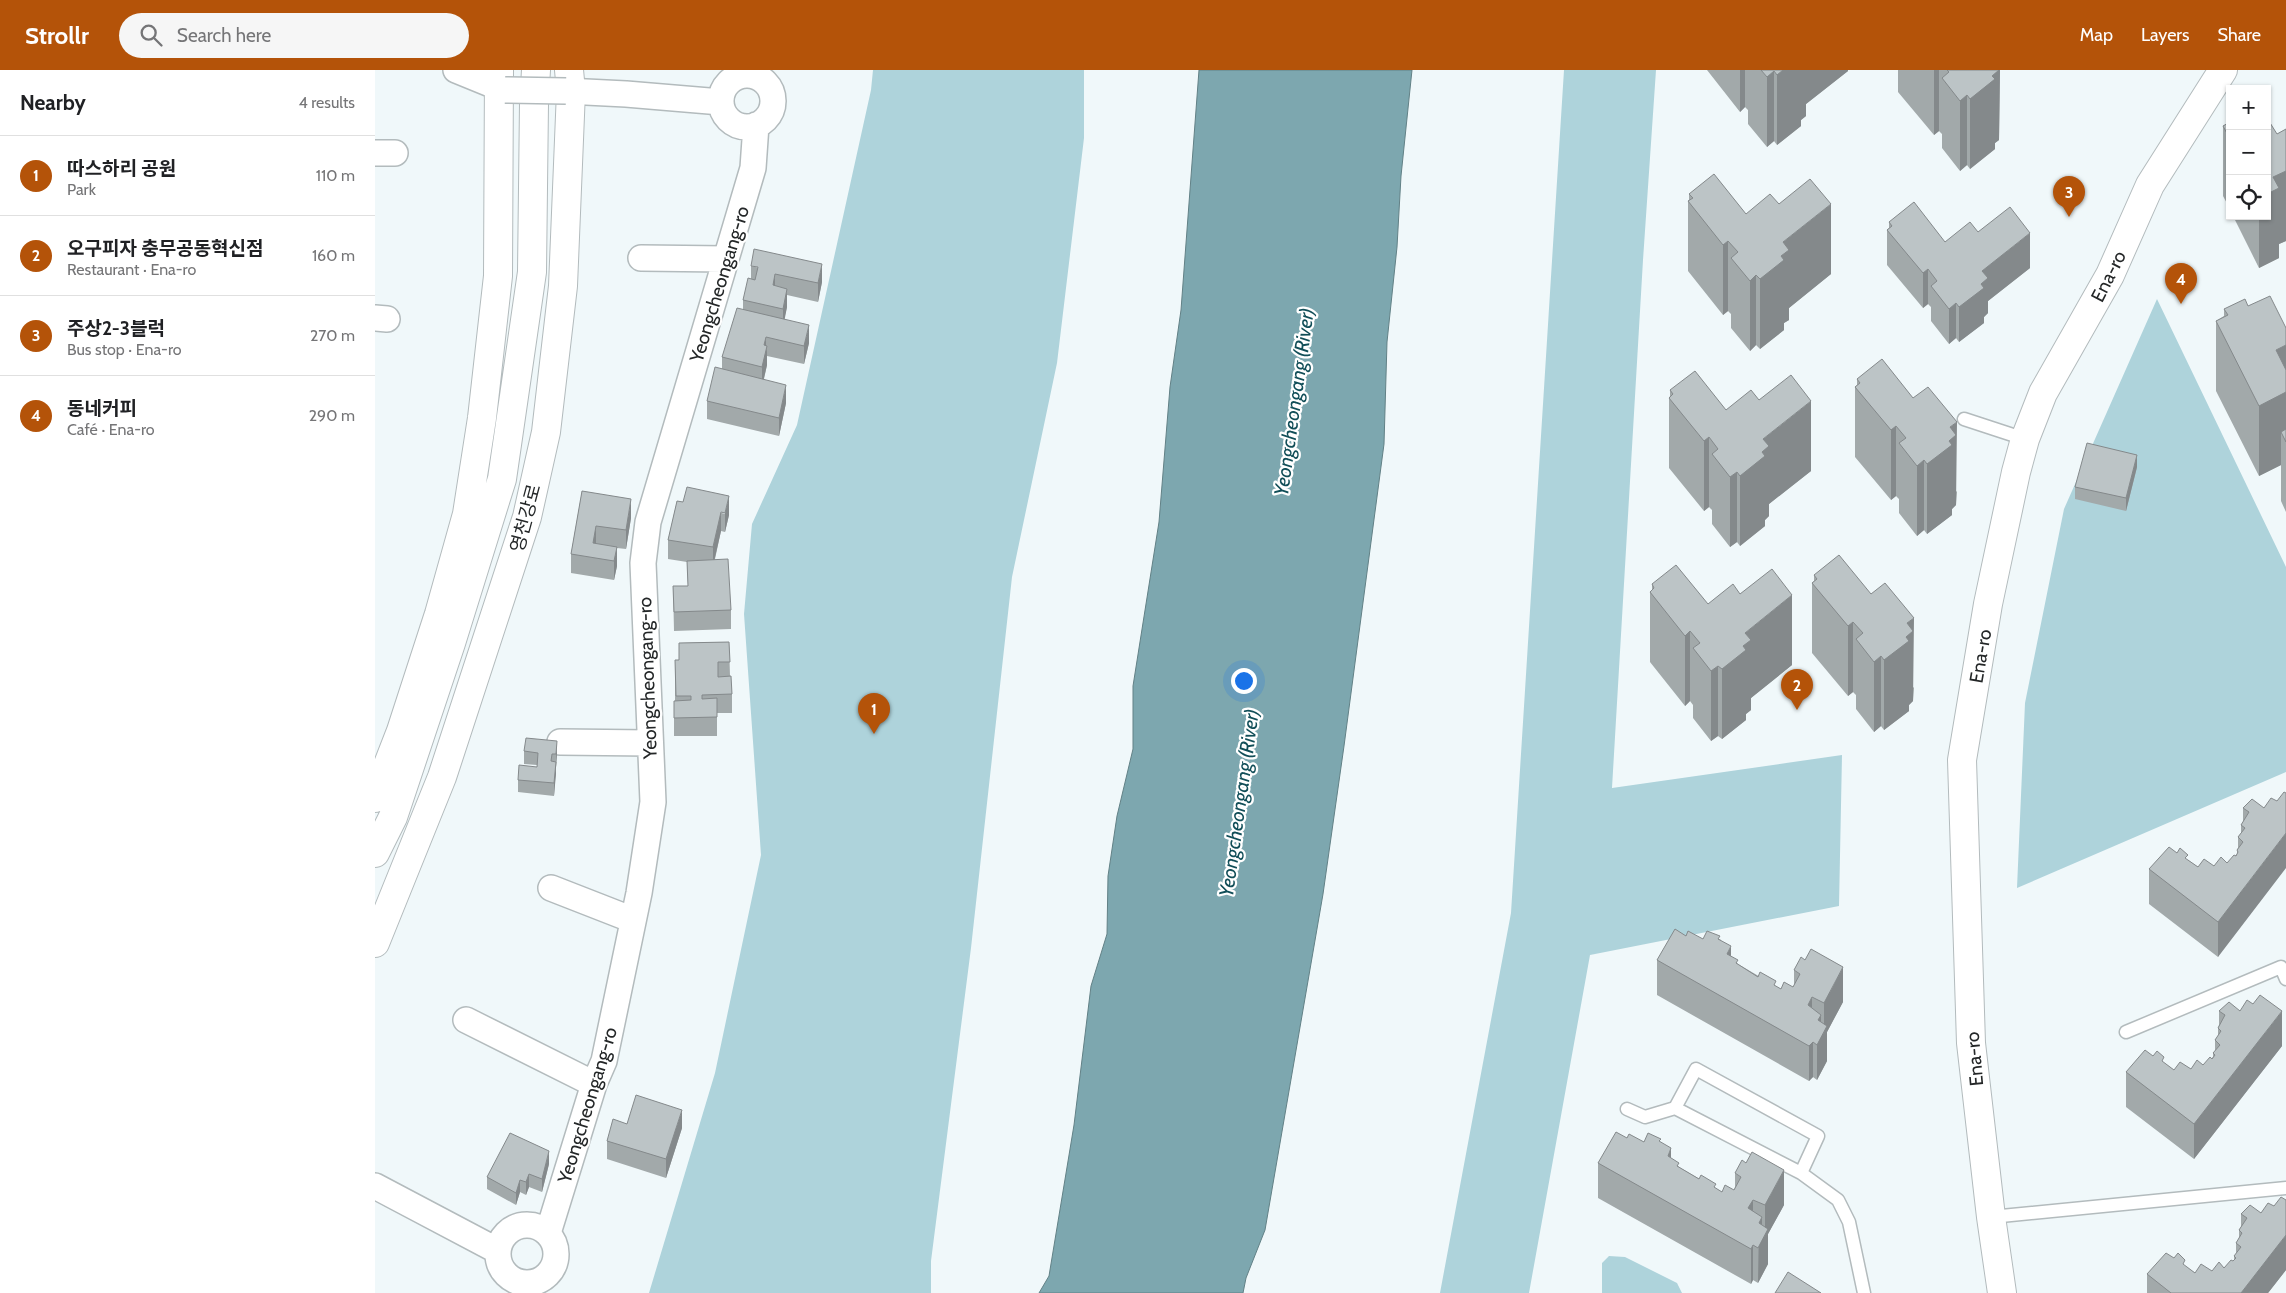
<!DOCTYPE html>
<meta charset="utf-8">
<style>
:root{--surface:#fff;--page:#f6f6f6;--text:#202124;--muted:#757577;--line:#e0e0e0;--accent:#b45309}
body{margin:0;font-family:Cabin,"Noto Sans KR",sans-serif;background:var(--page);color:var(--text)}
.controls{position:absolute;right:15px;top:15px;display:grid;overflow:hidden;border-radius:0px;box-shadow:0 1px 4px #0004}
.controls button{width:45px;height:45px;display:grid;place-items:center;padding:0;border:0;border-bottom:1px solid var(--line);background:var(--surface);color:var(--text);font:25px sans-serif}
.you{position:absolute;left:868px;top:610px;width:18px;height:18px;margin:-12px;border:4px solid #fff;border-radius:50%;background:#1a73e8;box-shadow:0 0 0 8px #1a73e833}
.badge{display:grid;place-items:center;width:32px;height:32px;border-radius:50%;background:var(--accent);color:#fff;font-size:16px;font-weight:700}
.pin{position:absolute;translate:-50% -41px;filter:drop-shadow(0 1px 2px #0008)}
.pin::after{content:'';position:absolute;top:26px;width:18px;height:15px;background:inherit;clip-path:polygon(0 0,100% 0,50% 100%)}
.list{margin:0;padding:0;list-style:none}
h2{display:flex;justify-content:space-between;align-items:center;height:65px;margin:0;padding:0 20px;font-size:21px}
h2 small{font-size:16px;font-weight:400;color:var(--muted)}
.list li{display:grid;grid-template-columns:32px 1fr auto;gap:15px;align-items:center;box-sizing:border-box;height:80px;padding:0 20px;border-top:1px solid var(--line)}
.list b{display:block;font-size:19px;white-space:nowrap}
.list p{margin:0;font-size:16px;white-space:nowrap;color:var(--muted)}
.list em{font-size:16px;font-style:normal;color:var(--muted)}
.icon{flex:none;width:28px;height:28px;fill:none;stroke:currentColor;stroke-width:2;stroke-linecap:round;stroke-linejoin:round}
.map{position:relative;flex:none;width:1911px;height:1223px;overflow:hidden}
header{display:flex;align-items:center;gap:30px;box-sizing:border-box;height:70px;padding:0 25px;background:var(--accent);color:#fff}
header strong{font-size:24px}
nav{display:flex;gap:28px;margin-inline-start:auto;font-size:18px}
.search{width:350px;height:45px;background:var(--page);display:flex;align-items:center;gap:12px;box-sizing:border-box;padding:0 18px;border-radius:28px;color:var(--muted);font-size:19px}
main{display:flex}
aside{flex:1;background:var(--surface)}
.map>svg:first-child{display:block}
.green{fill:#aed3db}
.water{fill:#7da7af;stroke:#628186}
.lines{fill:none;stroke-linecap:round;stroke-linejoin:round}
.lane-casing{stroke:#b3bbbd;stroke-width:15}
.street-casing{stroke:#b3bbbd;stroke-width:28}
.secondary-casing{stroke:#b3bbbd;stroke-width:30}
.lane{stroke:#fff;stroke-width:12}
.street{stroke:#fff;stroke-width:25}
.secondary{stroke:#fff;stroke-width:28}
.street-bridge-casing{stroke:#b3bbbd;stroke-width:28;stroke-linecap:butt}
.street-bridge{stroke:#fff;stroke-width:25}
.wall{fill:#a2a9aa}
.shaded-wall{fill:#84898b}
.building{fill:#bcc4c6;stroke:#84898b}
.labels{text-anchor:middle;stroke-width:4.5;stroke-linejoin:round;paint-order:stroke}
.street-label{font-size:19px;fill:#242728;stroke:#fff}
.water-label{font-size:20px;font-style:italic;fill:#114e58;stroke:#fff}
</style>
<header>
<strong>Strollr</strong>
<div class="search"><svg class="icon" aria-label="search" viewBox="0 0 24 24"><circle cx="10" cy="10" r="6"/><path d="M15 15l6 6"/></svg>Search here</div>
<nav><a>Map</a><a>Layers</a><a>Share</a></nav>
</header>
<main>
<aside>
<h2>Nearby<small>4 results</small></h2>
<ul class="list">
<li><span class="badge">1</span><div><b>따스하리 공원</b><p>Park</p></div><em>110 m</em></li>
<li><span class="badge">2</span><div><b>오구피자 충무공동혁신점</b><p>Restaurant · Ena-ro</p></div><em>160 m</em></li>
<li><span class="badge">3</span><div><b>주상2-3블럭</b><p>Bus stop · Ena-ro</p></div><em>270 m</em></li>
<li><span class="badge">4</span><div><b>동네커피</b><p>Café · Ena-ro</p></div><em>290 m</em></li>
</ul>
</aside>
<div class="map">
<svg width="1911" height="1223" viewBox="0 0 1911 1223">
<rect width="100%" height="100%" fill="#f0f8fa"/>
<path class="green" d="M498,0H709V68L682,293L637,507L596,878L556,1191V1223H274L340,1003L386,785L369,544L377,454L422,355L496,20Z
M1189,0H1281L1268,190L1237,718L1467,685L1464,836L1215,885L1154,1223H1065L1136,843Z
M1782,229L1911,497V702L1642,818L1650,633L1689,439Z
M1234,1186L1250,1187L1302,1213L1307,1223H1227V1193Z"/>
<path class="water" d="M824,0H1037L1026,106L1022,177L1012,272L1009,374L969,676L948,824L890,1160L871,1208L868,1223H664L674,1206L699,1055L716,916L732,864L733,806L742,746L758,679V616L784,452L795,317L806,240Z"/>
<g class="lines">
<g class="lane-casing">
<path id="lane" d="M1589,349L1650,369
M1751,962L1906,897L1911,909
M1252,1039L1270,1047L1300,1038
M1426,1103L1443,1066L1321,999L1300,1038L1426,1103L1463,1130L1474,1152L1489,1223
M1616,1147L1911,1118"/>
</g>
<g class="street-casing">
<path id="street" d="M81,0L130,20
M346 31a26 26 0 1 1 52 0a26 26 0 1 1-52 0Z
M191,21L251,24L346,32
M0,83H20
M266,188L351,189
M0,248L12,249
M185,672L275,673
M176,818L258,850
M91,950L219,1014
M0,1116L123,1181
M123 1184a29 29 0 1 1 58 0a29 29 0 1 1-58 0Z
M173,1163L219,1014L229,991L264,823L278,732L268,493L273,452L378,98L381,55"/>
</g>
<g class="secondary-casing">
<path id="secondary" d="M0,728L26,661L64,544L92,444L107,348L123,206L124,0
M0,783L18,747L76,573L127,409L157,202L159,33L161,0
M0,873L67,707L152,447L171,362L188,216L196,21L194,0
M1627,1223L1616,1147L1596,973L1587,690L1613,534L1641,402L1650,369L1668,323L1735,205L1775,115L1848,0"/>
</g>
<use href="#lane" class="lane"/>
<use href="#street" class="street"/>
<use href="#secondary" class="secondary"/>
<g class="street-bridge-casing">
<path id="street-bridge" d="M130,20L191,21"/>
</g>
<use href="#street-bridge" class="street-bridge"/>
</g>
<path class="wall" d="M1332,0H1473V1L1431,34V46L1426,50V56L1402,75L1399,71L1392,77L1373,54V40L1370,37L1365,42Z
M1523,0H1625L1624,70L1620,73V79L1595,99L1592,95L1585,101L1567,78V64L1564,61L1559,65L1523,22Z
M1855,52V139L1848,126V56Z
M1911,59V171L1904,174V188L1884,198L1858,146H1892L1902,64Z
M1314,124L1371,144L1456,204L1414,238V250L1409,253V260L1385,279L1381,275L1375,281L1356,258V244L1353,241L1348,245L1313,201V131L1314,130Z
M1514,152L1570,172L1603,162L1655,198L1613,231V243L1609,247V253L1584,272L1581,268L1574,274L1556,251V237L1553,234L1548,238L1512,195V160L1514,158Z
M376,196L447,212L443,232L412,225V237L409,249L434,273L429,294L392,286V295L389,309L411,333L404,366L332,349V331L347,299V287L368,240V230L376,209Z
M1873,236L1911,258V442L1906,431V395L1884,406L1841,321V251L1849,246V239Z
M1482,309L1582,422L1581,435L1577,439V445L1552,464L1549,460L1542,466L1524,443V429L1521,426L1516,430L1480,387V317L1482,315Z
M1295,320L1351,340L1436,401L1394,434V446L1390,450V456L1365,476L1362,472L1355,477L1337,454V440L1334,437L1329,441L1294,398V328L1295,326Z
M1762,397L1751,441L1700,429V417Z
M207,421L256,448L251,479L242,478V496L239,510L196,503V484Z
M302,431L354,445L350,462L346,461L340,489L356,540V559L299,561L298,516H313L312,492L293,489V470Z
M1439,505L1539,618L1538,631L1534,635V641L1509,660L1506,656L1499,662L1481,639V625L1478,622L1473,626L1437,583V513L1439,511Z
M1277,514L1333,534L1417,595L1376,628V640L1371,644V650L1347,669L1343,666L1336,671L1318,648V635L1315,631L1310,636L1275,592V522L1277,521Z
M354,572L355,606L357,624V643H342V666H299V631H300V590H304V573Z
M149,681L182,683L179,726L143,722V710L162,697V695L149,694Z
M1902,731L1843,887L1774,834V799L1813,790L1823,797L1839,796L1852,793L1862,784V780L1863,778V767L1866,763V755L1868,752V738H1889Z
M1311,866L1328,869H1345L1356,886L1363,894L1406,919L1418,917L1419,915V900L1468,932L1452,962V991L1442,1010L1438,1007L1434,1011L1282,925V890Z
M1844,941L1907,976L1819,1089L1751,1037V1002L1789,993L1799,1000L1816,999L1828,995L1838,987V983L1840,981V970L1843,966V958L1844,955Z
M252,1054L307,1058L291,1108L232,1089V1071Z
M1252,1068L1269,1072H1286L1296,1088L1304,1097L1347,1122L1359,1120L1360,1117V1103L1409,1135L1393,1164V1194L1383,1213L1378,1210L1376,1214L1223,1128V1093Z
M174,1094L167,1122L154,1117L151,1125L145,1122L141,1135L112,1119V1107Z
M1899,1136L1911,1200L1893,1223H1772V1204L1810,1196L1820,1203L1837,1201L1849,1198L1859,1190V1186L1861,1184V1173L1864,1168V1160L1866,1157V1144L1886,1143Z"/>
<path class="shaded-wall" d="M1365,0H1370V37L1365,42Z
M1408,0H1473V1L1431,34V46L1426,50V56L1402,75V5Z
M1559,0H1564V61L1559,65Z
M1618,0H1625L1624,70L1620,73V79L1595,99V29Z
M1399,1V71L1392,77V7Z
M1592,25V95L1585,101V31Z
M1911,101V171L1904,174V188L1884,198V146H1892V124L1898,107Z
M1456,134V204L1414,238V250L1409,253V260L1385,279V209L1406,186L1408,172Z
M1655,163V198L1613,231V243L1609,247V253L1584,272V237L1606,214L1607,201Z
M1353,171V241L1348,245V175Z
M447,194V212L443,232V213Z
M1553,199V234L1548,238V203Z
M400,204V223L398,215Z
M1381,205V275L1375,281V211Z
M412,219V237L408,258V239Z
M1581,233V268L1574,274V239Z
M434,255V273L429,294V276Z
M391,267V282L392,276V295L387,316V297L389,275Z
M1911,275V372L1906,362V395L1884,406V336L1901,280Z
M411,315V333L404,366V348Z
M1436,331V401L1394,434V446L1390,450V456L1365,476V406L1388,369Z
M1582,352L1581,435L1577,439V445L1552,464V394L1575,357Z
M1521,356V426L1516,430V360Z
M1334,367V437L1329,441V371Z
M1762,385V397L1751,441V428Z
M1549,390V460L1542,466V396Z
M1362,402V472L1355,477V407Z
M354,426V445L350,462V443Z
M256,429V448L251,479V460Z
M346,442V461L338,496V477Z
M221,456V474L218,473Z
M242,477V496L239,510V491Z
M1417,525V595L1376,628V640L1371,644V650L1347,669V599L1370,563Z
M1539,548L1538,631L1534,635V641L1509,660V590L1532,553Z
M1478,552V622L1473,626V556Z
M1315,561V631L1310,636V566Z
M1506,586V656L1499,662V592Z
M1343,596V666L1336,671V601Z
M182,671V683L181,697V684Z
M181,692V704L179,726V713Z
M1911,763V798L1843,887V852Z
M1356,876V910L1352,884Z
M1468,897V932L1452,962V991L1442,1010V975L1443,950L1446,945V967L1449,962V933Z
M1437,927V962L1433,935Z
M1907,941V976L1819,1089V1054Z
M1438,972V1007L1434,1011V976Z
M307,1040V1058L291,1108V1089Z
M1296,1078V1113L1293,1086Z
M174,1081V1094L167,1122V1109Z
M1409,1100V1135L1393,1164V1194L1383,1213L1384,1153L1387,1147V1170L1390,1165V1135Z
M154,1104V1117L151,1125V1112Z
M145,1110V1122L141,1135V1123Z
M1378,1130V1165L1373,1138Z
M1911,1165V1200L1893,1223H1866Z
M1378,1175V1210L1376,1214V1179Z"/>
<path class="building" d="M1386,0H1408L1402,5L1399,1L1392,7Z
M1572,0H1624L1617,6L1620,9L1595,29L1592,25L1585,31L1567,8L1574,2Z
M1892,48L1902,64L1911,59V101L1898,107L1904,118L1892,124Z
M1855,52V69L1848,56Z
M1339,104L1371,144L1395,124L1404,134L1435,109L1456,134L1408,172L1414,180L1406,186L1409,190L1385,209L1381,205L1375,211L1356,188L1363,182L1353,171L1348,175L1313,131L1318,128L1314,124Z
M1539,132L1570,172L1595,152L1603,162L1635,137L1655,163L1607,201L1613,208L1606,214L1609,218L1584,237L1581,233L1574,239L1556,216L1562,211L1553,199L1548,203L1512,160L1517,156L1514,152Z
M379,179L447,194L443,213L400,204L398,215L412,219L408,239L368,230L373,208L380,210L383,197L376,196Z
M1895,226L1911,258V275L1901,280L1911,300V322L1884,336L1841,251L1853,245L1849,239L1870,229L1873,236Z
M362,238L434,255L429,276L391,267L389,275L392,276L387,297L347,287Z
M1507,289L1538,328L1553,317L1582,352L1575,357L1581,365L1574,371L1577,375L1552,394L1549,390L1542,396L1524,373L1531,368L1521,356L1516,360L1480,317L1485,313L1482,309Z
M340,297L411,315L404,348L332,331Z
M1320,301L1351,340L1376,320L1384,330L1416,305L1436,331L1388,369L1394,376L1387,382L1390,386L1365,406L1362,402L1355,407L1337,384L1343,379L1334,367L1329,371L1294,328L1298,324L1295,320Z
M1911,359V372L1906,362Z
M1712,373L1762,385L1751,428L1700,417Z
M312,417L354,426L350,443L346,442L338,477L293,470L302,431L308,432Z
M207,421L256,429L251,460L221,456L218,473L242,477L239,491L196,484Z
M1464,485L1496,524L1510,513L1539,548L1532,553L1538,561L1531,567L1534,571L1509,590L1506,586L1499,592L1481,569L1488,563L1478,552L1473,556L1437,513L1442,509L1439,505Z
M353,489L356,540L299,542L298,516H313L312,491Z
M1301,495L1333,534L1358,514L1365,524L1397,499L1417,525L1370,563L1376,570L1368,576L1371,580L1347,599L1343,596L1336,601L1318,578L1325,573L1315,561L1310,566L1275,522L1279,518L1277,514Z
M354,572L355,592H343V607L356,606L357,624L327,625V629L342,628V647L299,648V631L316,630V626H301L300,590H304V573Z
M151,668L182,671L181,684H177L176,691L181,692L179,713L143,710L144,695L162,697L163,683L149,681Z
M1909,722L1911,723V763L1843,852L1774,799L1794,777L1802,783L1805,778L1813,785L1810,788L1823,797L1829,789L1839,796L1846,787L1852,793L1859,785L1861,786L1863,782L1862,780L1868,772L1863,767L1870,758L1866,755L1874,742L1868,738L1877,729L1889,738L1896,728L1902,731Z
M1300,859L1311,866L1313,861L1328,869L1332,861L1345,866L1343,869L1356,876L1352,884L1363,890L1361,893L1383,907L1385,902L1401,911L1399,915L1406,919L1409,912L1418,917L1425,904L1419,900L1426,887L1430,890L1436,879L1468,897L1449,933L1437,927L1433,935L1446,945L1443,950L1452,956L1442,975L1438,972L1434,976L1282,890Z
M1885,925L1907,941L1819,1054L1751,1002L1770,980L1778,986L1782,981L1789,987L1787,991L1799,1000L1805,992L1816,999L1822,990L1828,995L1835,987L1837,989L1840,985L1838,983L1845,975L1840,970L1846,961L1843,958L1850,945L1844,941L1854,932L1865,941L1872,930L1878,934Z
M261,1025L307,1040L291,1089L232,1071L238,1049L252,1054Z
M1241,1062L1252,1068L1254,1064L1269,1072L1273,1063L1286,1069L1284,1071L1296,1078L1293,1086L1304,1093L1302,1096L1324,1109L1326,1105L1341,1114L1339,1117L1347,1122L1350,1115L1359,1120L1366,1107L1360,1103L1367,1090L1371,1093L1377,1082L1409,1100L1390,1135L1378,1130L1373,1138L1387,1147L1384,1153L1393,1159L1383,1178L1378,1175L1376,1179L1223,1093Z
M135,1063L174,1081L167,1109L154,1104L151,1112L145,1110L141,1123L112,1107Z
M1906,1127L1911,1130V1165L1866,1223H1796L1772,1204L1791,1183L1799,1188L1803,1183L1810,1190L1808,1194L1820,1203L1826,1194L1837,1201L1844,1192L1849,1198L1856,1190L1858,1191L1861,1188L1859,1186L1866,1177L1861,1173L1867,1163L1864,1160L1872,1148L1866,1144L1875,1135L1886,1143L1893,1133L1899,1136Z
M1413,1202L1446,1223H1400Z"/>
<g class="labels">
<g class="street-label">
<text transform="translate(1733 206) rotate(-63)" y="7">Ena-ro</text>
<text transform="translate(344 214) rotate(-73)" y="7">Yeongcheongang-ro</text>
<text transform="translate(150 448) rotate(-75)" y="7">영천강로</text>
<text transform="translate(1605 586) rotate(-80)" y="7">Ena-ro</text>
<text transform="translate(272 608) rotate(-92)" y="7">Yeongcheongang-ro</text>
<text transform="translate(1599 989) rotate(-95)" y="7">Ena-ro</text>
<text transform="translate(212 1035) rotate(-73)" y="7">Yeongcheongang-ro</text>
</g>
<g class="water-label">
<text transform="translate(919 332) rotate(-82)" y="7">Yeongcheongang (River)</text>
<text transform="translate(864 733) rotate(-82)" y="7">Yeongcheongang (River)</text>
</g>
</g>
</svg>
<div class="controls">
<button>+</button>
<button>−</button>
<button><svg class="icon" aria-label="locate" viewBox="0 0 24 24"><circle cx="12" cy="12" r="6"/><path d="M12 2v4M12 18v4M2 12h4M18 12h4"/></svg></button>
</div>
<div class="you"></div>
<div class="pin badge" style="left:499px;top:664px">1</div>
<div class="pin badge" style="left:1422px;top:640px">2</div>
<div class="pin badge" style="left:1694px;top:147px">3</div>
<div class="pin badge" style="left:1806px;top:234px">4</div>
</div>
</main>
